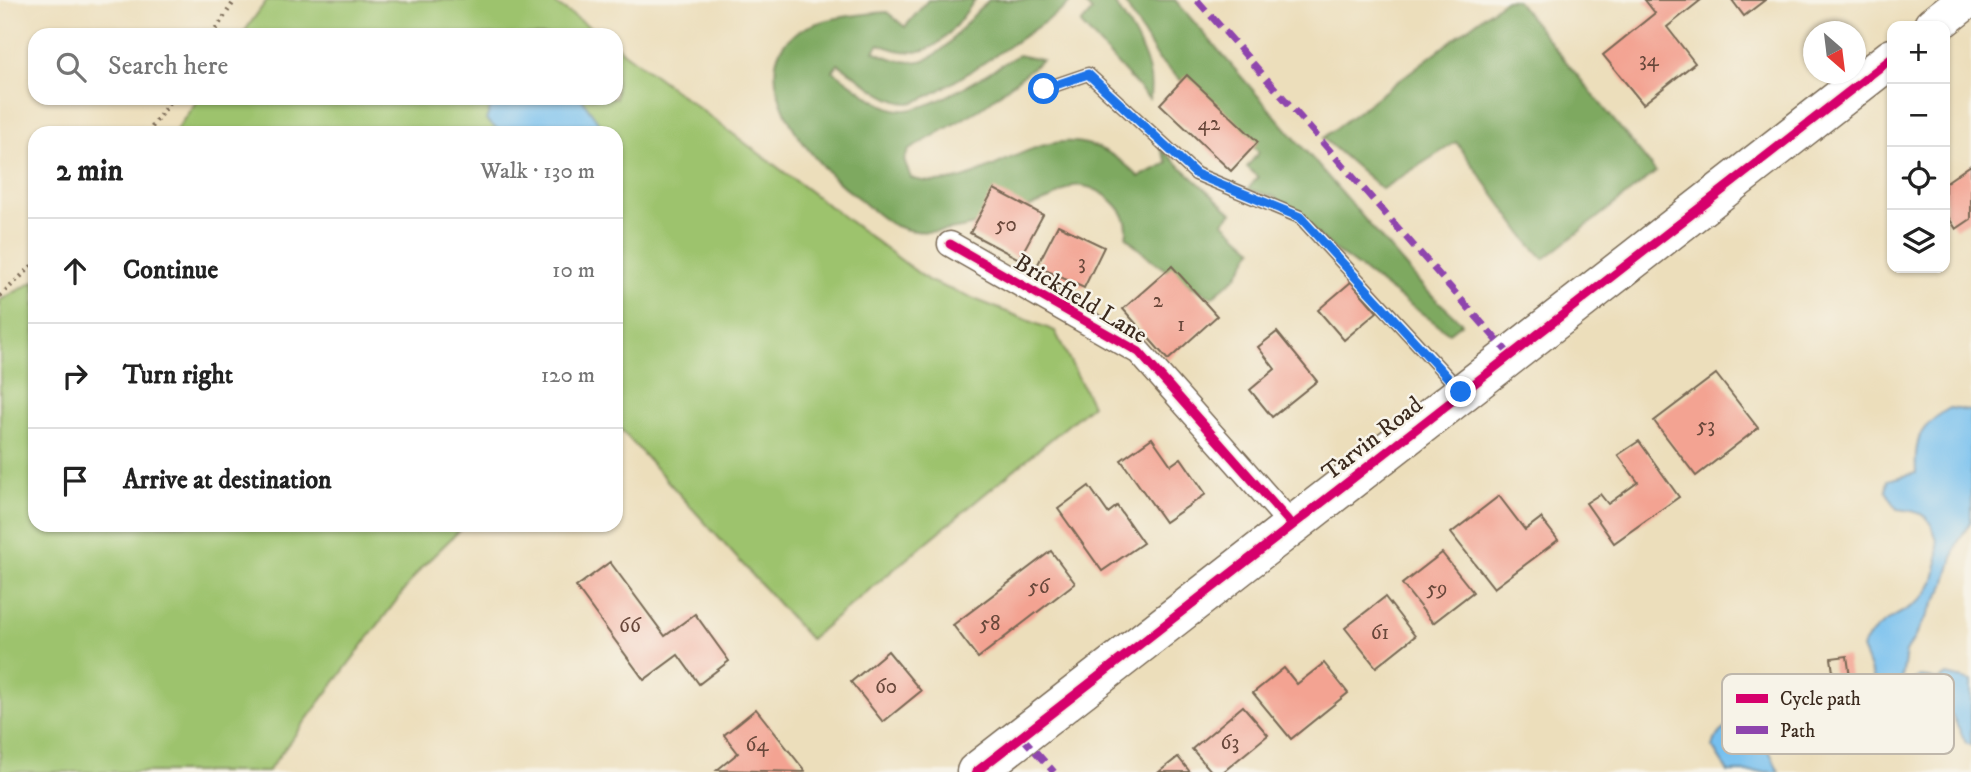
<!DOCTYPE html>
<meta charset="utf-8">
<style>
:root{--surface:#fff;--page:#f6f6f6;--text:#222;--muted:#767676;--line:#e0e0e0}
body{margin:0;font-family:"IM FELL DW Pica",serif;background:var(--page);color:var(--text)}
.controls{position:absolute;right:21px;top:21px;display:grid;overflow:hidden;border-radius:14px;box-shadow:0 2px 5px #0004}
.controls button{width:63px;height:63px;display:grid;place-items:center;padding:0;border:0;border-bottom:2px solid var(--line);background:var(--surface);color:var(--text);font:35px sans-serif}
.compass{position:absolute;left:1803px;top:21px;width:63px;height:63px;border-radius:50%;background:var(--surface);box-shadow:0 2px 5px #0004;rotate:152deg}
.stop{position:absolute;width:21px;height:21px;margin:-16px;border:5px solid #1a73e8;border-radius:50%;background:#fff}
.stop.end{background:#1a73e8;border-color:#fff;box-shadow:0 2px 7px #0008}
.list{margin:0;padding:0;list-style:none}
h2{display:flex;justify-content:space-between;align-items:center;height:91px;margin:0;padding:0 28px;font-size:30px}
h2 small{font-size:23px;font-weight:400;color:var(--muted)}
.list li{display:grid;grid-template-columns:46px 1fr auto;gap:21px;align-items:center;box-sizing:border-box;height:105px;padding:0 28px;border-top:2px solid var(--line)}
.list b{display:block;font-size:26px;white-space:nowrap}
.list em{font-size:23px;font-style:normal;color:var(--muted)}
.icon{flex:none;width:38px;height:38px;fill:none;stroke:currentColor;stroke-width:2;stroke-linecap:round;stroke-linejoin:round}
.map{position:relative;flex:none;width:1971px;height:772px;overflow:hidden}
.search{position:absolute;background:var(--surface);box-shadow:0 2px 5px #0004;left:28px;top:28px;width:595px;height:77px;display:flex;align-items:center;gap:18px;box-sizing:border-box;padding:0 24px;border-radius:21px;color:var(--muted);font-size:26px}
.panel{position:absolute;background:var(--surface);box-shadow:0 2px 5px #0004;left:28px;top:126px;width:595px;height:406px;border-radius:21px}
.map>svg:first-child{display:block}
.green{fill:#9dc36d;stroke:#6c7646;stroke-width:2}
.forest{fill:#7ea960;stroke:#5c6a3f;stroke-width:2}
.water{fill:#76c0ef;stroke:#587586;stroke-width:2}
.building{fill:#f3a392}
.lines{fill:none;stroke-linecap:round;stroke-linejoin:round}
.lane-casing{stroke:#796955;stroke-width:15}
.street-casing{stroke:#796955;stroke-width:27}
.highway-casing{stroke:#796955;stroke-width:41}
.path{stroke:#796955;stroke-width:4.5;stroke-dasharray:2 5;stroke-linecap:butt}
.lane{stroke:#fff;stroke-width:12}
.street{stroke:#fff;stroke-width:24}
.highway{stroke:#fff;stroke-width:38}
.quiet{stroke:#8e44ad;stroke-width:7;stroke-dasharray:14 7;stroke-linecap:butt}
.cycleway-casing{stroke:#f7f3e8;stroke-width:13}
.cycleway{stroke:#d6006c;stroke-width:9}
.route{stroke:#1a73e8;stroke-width:9}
.labels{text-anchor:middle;stroke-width:5;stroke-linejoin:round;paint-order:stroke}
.number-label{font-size:21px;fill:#69483b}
.street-label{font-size:24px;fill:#3b2a1e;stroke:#f7f3e8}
.key{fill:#f7f3e8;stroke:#bfb7ab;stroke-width:2}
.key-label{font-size:19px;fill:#3b2a1e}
</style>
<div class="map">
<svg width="1971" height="772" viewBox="0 0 1971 772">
<rect width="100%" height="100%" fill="#f7f3e8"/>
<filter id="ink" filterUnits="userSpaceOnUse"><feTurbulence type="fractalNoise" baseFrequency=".0143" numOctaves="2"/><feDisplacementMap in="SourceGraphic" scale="14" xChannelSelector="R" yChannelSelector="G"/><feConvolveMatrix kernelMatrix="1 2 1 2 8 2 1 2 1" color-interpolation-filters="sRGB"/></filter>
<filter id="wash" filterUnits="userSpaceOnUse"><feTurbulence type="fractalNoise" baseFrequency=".00686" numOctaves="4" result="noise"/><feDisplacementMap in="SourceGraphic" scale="28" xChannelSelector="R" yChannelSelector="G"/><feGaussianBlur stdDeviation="1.57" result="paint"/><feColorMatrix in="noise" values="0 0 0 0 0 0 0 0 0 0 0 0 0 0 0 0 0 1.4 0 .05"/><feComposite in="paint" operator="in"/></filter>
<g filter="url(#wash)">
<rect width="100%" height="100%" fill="#ecdebb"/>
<path class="green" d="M267,0H550L602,35H242Z
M616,46L929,281L1055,331L1092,405L810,639L616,424V133H174L199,98H616Z
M35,281V525H465L421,568L267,772H0V300Z"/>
<path class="forest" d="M928,0H975C946,39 931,66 879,44L874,51C937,84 948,36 989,0H1072L1062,10C1038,26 930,103 909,103C884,103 858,75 838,64L833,71C852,83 873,103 894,109C924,118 991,70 1018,55L1042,60L980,109L909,150L904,160L911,178C991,205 1050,85 1139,177L1168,163L1160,148L1232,213L1223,222L1253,249L1236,277L1212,297C1179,280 1151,263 1126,236C1134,210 1094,181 1073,186C1065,189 1058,195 1050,199C1010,215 937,244 896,226C881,220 867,204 854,195C828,175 800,144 786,114C747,27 821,17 887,12L905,27Z
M1080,0H1112C1130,25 1158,68 1149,99L1081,24L1092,11Z
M1123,0H1175L1425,289L1462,323L1449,333L1335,250L1275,197L1248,189L1258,177L1247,167L1259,152L1159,60Z
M1505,0H1516L1656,172L1544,259L1529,243L1456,142L1382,189L1323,138Z"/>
<path class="water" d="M494,98H581L599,123V133H502L486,120Z
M1950,408L1971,411V521L1957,544L1945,585L1906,652L1902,679L1889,690H1878L1862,648C1882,607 1933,616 1937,564C1938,555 1939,547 1936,537C1929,514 1921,511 1897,509L1886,491L1888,480L1916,473C1914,439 1919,426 1950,408Z
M1947,675L1971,681V746L1966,743C1957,726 1950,705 1933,696C1923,691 1916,692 1909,683L1920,676L1937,680Z
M1745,723L1760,731L1779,772H1728L1713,748C1716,729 1728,725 1745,723Z"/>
<g id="blocks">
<path class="building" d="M1645,0H1701L1667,27L1695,63L1643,104L1603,55L1655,13Z
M1732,0H1765L1744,16Z
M1187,75L1258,142L1231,171L1160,104Z
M1971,165V219L1956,229L1945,212V183Z
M994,189L1043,215L1019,259L970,233Z
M1058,225L1104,247L1084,288L1037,266Z
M1172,266L1217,316L1168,360L1123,309Z
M1351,282L1377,312L1344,340L1318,310Z
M1277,332L1317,381L1272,417L1250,390L1275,369L1258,347Z
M1716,374L1758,428L1696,476L1654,421Z
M1152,438L1171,465L1181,458L1206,494L1165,522L1121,460Z
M1639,441L1679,497L1614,543L1586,503L1600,494L1608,504L1638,482L1618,455Z
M1089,486L1108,513L1117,506L1143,543L1102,571L1058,509Z
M1499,496L1525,530L1541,518L1558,540L1494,588L1451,533Z
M1051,551L1075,583L978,658L953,625Z
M1442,553L1473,592L1433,623L1402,584Z
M610,562L665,636L695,614L729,661L699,684L678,655L644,680L576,587Z
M1385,597L1415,636L1376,667L1345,628Z
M888,651L921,691L883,722L851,682Z
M1847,656L1852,691L1836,693L1831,658Z
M1324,663L1348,693L1291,739L1253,693L1284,668L1297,684Z
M1243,706L1268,735L1223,772H1212L1192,749Z
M756,709L805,771L804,772L717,770L738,753L724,735Z
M1178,757L1190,772H1159Z"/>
</g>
</g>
<g filter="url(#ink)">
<use href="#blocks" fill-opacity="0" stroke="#796955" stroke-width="2"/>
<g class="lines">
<g class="lane-casing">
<path id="lane" d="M1044,89L1088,74L1196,174L1300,217L1459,389"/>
</g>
<g class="street-casing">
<path id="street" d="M950,244L1139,352L1292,525"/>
</g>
<g class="highway-casing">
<path id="highway" d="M1933,26L1966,0
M976,772L1892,58"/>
</g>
<path class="path" d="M212,35L235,0
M148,133L172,98
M0,296L35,263"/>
<use href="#lane" class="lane"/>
<use href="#street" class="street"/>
<use href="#highway" class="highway"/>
<path class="quiet" d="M1197,0L1510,355
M1021,736L1054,772"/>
<g class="cycleway-casing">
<path id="cycleway" d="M950,244L1139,352L1292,525
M976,772L1892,58"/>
</g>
<use href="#cycleway" class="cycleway"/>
</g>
</g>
<g class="lines" filter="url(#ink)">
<path class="route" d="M1044,89L1088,74L1196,174L1300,217L1461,392"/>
</g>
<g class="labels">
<g class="number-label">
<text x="1649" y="66">34</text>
<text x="1209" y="130">42</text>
<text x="1006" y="231">50</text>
<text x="1082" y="269">3</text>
<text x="1158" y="307">2</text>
<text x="1181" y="331">1</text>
<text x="1706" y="432">53</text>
<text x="1039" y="593">56</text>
<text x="1437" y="595">59</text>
<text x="990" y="630">58</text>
<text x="630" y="632">66</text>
<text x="1380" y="639">61</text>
<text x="886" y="693">60</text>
<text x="1230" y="749">63</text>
<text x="757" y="751">64</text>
</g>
<g class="street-label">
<text transform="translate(1081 298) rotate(31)" y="8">Brickfield Lane</text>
<text transform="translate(1372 438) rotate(-38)" y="8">Tarvin Road</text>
</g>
</g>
<rect x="1722" y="674" width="232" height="80" rx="10" class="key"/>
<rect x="1736" y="694" width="32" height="9" fill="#d6006c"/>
<rect x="1736" y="726" width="32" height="8" fill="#8e44ad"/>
<g class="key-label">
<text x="1780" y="705">Cycle path</text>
<text x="1780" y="737">Path</text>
</g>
</svg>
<div class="controls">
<button>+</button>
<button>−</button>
<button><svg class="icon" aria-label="locate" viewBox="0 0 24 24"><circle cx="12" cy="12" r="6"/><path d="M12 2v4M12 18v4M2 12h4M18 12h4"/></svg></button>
<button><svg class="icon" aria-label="layers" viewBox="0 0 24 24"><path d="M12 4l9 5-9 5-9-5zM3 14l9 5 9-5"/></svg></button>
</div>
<svg class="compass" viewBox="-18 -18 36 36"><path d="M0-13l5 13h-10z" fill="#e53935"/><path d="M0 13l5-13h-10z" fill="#767676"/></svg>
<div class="stop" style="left:1044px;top:89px"></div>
<div class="stop end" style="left:1461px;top:392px"></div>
<div class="search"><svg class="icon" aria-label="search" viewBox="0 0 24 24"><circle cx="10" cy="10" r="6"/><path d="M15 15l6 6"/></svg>Search here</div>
<section class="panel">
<h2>2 min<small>Walk · 130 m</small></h2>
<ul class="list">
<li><svg class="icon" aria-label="ahead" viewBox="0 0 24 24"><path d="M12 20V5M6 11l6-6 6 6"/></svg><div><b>Continue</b></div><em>10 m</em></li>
<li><svg class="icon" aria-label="right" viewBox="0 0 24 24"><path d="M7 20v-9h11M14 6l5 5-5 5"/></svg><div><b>Turn right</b></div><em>120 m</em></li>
<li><svg class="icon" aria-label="arrive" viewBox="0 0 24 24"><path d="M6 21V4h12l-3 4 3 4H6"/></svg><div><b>Arrive at destination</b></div></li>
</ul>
</section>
</div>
